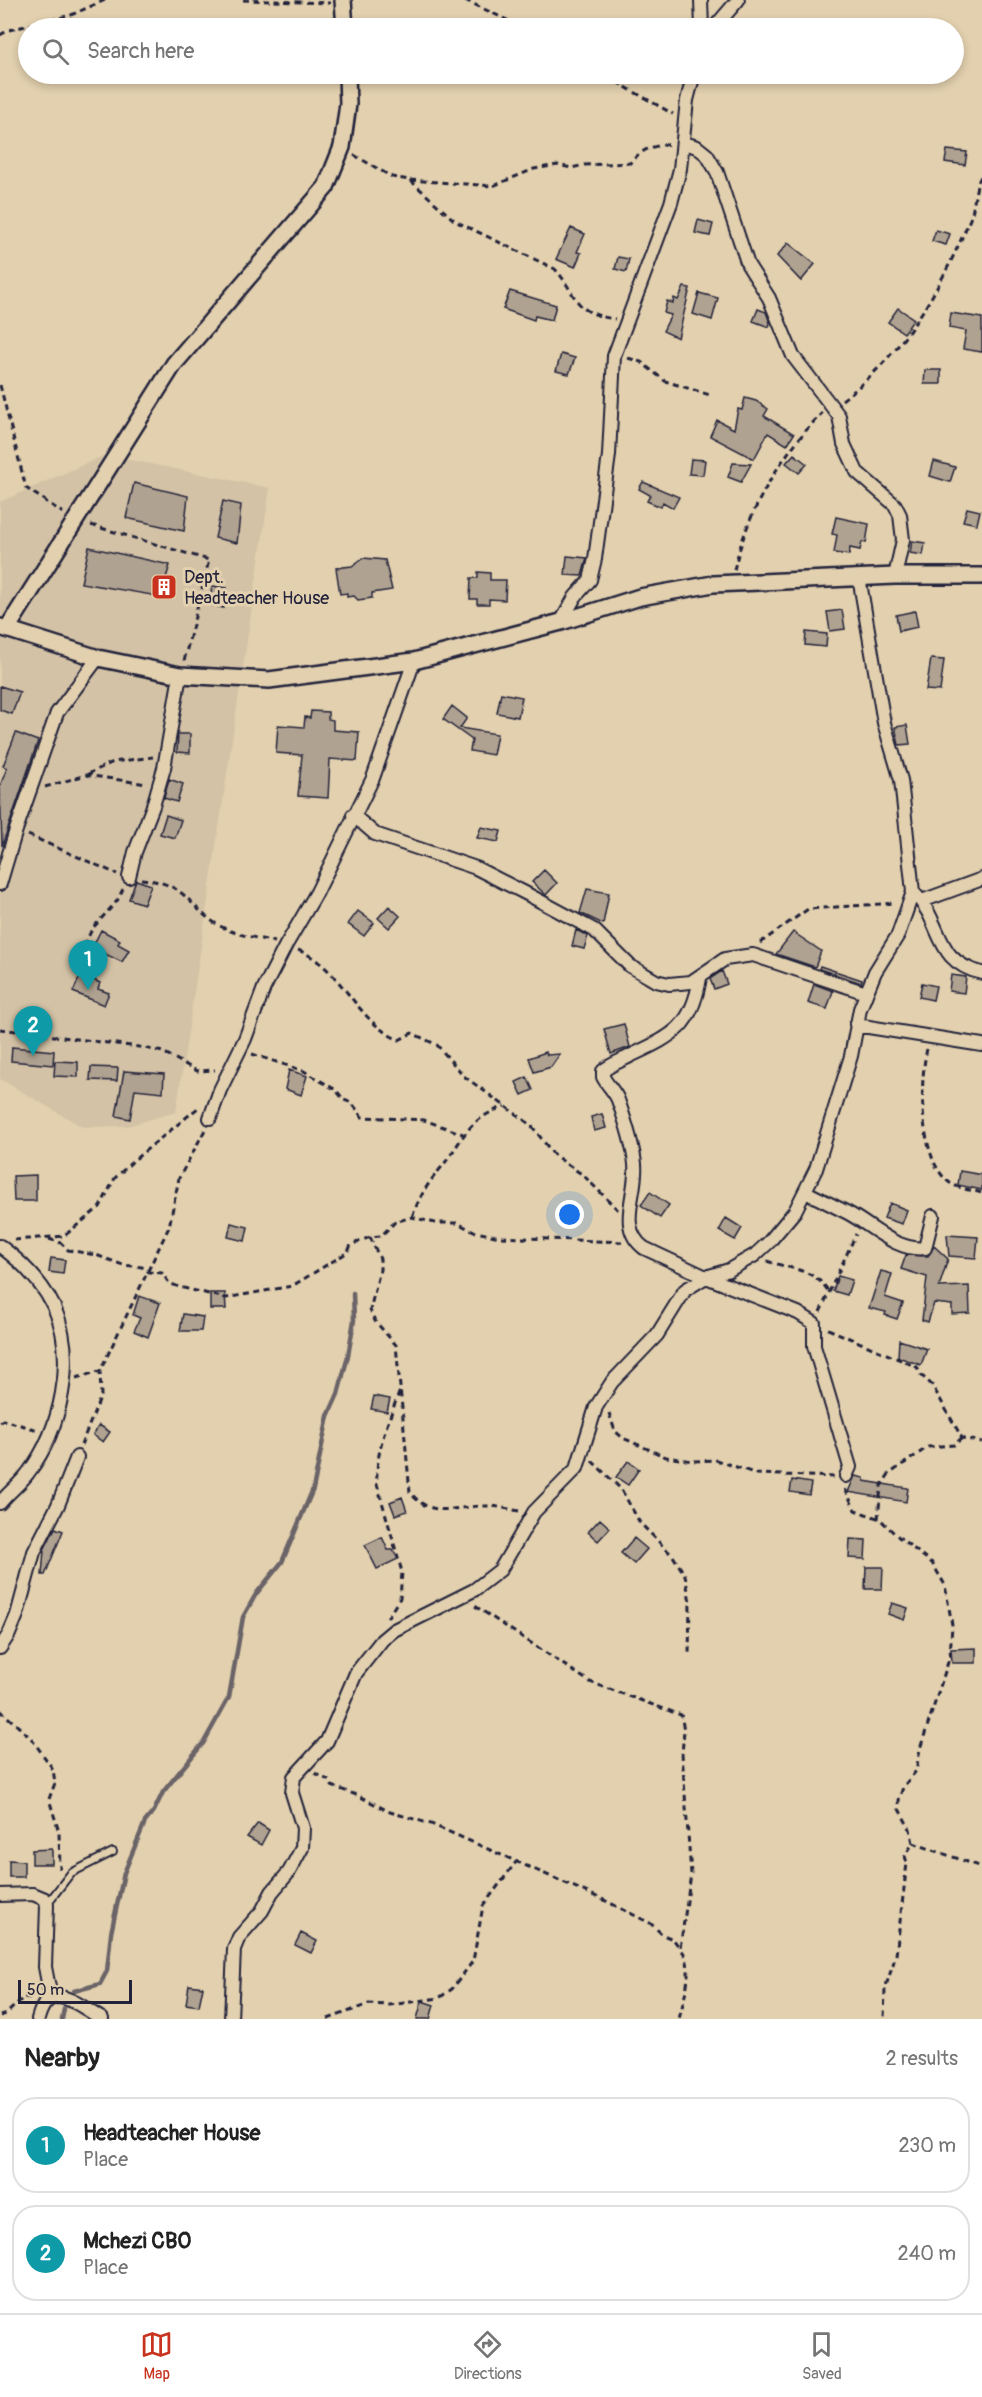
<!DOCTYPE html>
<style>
:root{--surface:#fff;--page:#f2f2f2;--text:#222;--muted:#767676;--line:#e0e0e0;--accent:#c8321e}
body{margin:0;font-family:Pangolin,sans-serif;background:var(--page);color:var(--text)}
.scale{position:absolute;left:18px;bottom:15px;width:114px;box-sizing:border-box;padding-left:6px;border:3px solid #22223b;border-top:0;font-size:16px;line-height:21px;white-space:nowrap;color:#22223b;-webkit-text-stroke:4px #e2d0ae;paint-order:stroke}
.you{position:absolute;left:570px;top:1215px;width:21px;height:21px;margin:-15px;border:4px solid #fff;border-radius:50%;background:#1a73e8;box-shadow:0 0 0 9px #1a73e833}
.badge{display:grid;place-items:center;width:39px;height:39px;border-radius:50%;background:var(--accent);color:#fff;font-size:20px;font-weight:700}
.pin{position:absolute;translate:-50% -50px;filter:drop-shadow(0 2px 3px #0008)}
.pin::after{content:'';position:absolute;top:32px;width:21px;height:18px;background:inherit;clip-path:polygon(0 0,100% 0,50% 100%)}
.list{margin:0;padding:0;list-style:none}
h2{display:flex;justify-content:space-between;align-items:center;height:78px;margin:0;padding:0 24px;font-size:26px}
h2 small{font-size:20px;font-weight:400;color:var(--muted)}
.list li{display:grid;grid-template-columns:39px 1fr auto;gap:18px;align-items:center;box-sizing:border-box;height:96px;margin:0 12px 12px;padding:0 12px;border:2px solid var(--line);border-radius:24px}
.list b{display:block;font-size:22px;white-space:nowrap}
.list p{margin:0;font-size:20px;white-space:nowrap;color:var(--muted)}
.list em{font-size:20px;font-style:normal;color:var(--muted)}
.icon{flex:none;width:33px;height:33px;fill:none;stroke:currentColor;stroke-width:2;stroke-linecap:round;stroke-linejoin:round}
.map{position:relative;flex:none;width:982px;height:2019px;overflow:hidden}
.search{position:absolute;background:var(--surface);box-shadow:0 3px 9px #0003;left:18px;right:18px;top:18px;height:66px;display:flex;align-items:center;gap:15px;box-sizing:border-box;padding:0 21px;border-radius:33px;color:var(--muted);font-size:22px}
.sheet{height:294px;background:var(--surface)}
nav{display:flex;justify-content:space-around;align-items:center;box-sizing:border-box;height:84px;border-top:2px solid var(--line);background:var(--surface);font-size:16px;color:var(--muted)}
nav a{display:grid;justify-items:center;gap:3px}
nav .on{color:var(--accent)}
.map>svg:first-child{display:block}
.built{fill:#d3c2a5}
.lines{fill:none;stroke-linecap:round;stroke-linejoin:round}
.stream{stroke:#6b6467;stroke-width:4.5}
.building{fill:#b0a290;stroke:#22223b;stroke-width:1.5}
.service-casing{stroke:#22223b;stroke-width:10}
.minor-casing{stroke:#22223b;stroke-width:16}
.tertiary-casing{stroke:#22223b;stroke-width:20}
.path{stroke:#22223b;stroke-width:3;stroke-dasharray:6 4.5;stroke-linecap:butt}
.service{stroke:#e2d0ae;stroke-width:6}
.minor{stroke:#e2d0ae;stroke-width:12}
.tertiary{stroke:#e2d0ae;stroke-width:15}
.labels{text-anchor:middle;stroke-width:6;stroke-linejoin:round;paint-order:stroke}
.poi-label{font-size:18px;fill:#22223b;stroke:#e2d0ae;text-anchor:start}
</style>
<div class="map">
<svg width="982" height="2019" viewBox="0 0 982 2019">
<rect width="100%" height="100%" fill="#e2d0ae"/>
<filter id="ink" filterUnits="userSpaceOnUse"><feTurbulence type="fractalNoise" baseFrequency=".0167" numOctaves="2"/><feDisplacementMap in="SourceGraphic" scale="12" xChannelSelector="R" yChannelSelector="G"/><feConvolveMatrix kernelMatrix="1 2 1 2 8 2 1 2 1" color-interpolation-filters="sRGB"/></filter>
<g filter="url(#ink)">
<path class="built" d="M105,455L270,488L176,1112L127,1126L83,1127L0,1079V502Z"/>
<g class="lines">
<path class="stream" d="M74,1991L100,1984L107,1971L111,1933L124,1873L145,1822L154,1811L163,1792L204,1742L229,1697L243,1617L256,1594L282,1562L313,1489L328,1416L338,1394L348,1356L354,1320L353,1293
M62,2019L64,2009"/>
</g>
<path class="building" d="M947,150L967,152L965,165L945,162Z
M698,220L713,224L710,236L695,233Z
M571,228L585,234L577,252L581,253L575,267L556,259Z
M936,230L950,234L946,245L932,241Z
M788,243L815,264L801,281L777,256Z
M618,257L629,259L626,272L615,269Z
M684,287L690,288L678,338L663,331L671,315L664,313L667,301L673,303L674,298L678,300Z
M510,291L556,305L552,320L535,316L534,320L503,309Z
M699,293L718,298L712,320L693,314Z
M898,308L914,319L904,333L888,322Z
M758,309L766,312L770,323L769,327L753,321Z
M951,313L982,318V352L963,349L966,331L949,328Z
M561,354L575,358L569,374L556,371Z
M925,370H941V384H924Z
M745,398L756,401L768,409L764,416L794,434L787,445L768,433L754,459L710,436L717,420L734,429L738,409L742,410Z
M794,454L807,464L799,473L786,463Z
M691,459L705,460L703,475L689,474Z
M934,461L955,467L950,482L930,476Z
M733,463L751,464L741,482L728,477Z
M643,482L679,497L673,508L663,502L661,507L647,501L650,495L639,489Z
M134,483L188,496L184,531L126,518Z
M223,501L241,505L237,543L215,538Z
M967,508L980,511L977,524L963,521Z
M836,517L869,524L866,543L862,542L860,550L850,548L849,555L834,553L837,535L832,534Z
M912,541L925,543L923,555L910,553Z
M89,547L170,565L166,578L173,579L169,598L81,583Z
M567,556L587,558L582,576L565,575Z
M363,558L385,560L392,590L372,593V598L358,600L354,596L347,597V593L340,594L336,568L352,566Z
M478,572L490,573V580H506L505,600L489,599V604H477V599H470L471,578H478Z
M212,586L227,588L224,608L209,605Z
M842,610L845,629L830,631L827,612Z
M915,611L918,627L899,631L896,615Z
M806,632L827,634L826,647L805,645Z
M931,659L944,660L940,691L926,690Z
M0,686L20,692L12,714L0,710Z
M501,693L522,697L518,717L497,713Z
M452,706L467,718L460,728L497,734L493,755L470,751L472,740L443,719Z
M311,711L328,712V719L333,720V730L359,732L357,761L330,759L328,798L298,796L302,755L276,753L278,725L304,727L305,717L310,718Z
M907,725L910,744L899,745L895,727Z
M16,733L38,741L2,846L0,786L7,768L3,766Z
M178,734H190V753L177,752Z
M169,779L183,784L177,802L164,798Z
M166,815L181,820L175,838L160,834Z
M481,827L501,831L498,842L477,838Z
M544,870L557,883L546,895L532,882Z
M136,880L151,885L144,904L129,899Z
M587,889L609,893L603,924L580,913Z
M389,906L400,916L389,928L378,918Z
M358,911L374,923L364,936L348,924Z
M101,930L120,940L118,944L129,950L122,962L92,948Z
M576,930L588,936L584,949L572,946Z
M793,932L821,951L815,967L776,954Z
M820,966L862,980L861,983L819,969Z
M722,971L727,984L714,989L710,979Z
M81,974L100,983L98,989L109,993L104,1005L73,992Z
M951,975L966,977L964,993L949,991Z
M922,983L936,986L933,1000L919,997Z
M814,984L833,991L827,1009L808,1003Z
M624,1024L630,1047L611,1054L604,1029Z
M12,1047L54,1051L53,1065L11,1061Z
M546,1052L547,1055L560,1054L551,1067L534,1072L529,1058Z
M55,1061L78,1062V1077L54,1076Z
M91,1067L118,1068L117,1081L90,1080Z
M289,1070L307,1076L301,1095L285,1089Z
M124,1071L164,1074L163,1092L135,1089L130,1119L116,1116Z
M527,1077L533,1090L522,1095L516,1082Z
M602,1114L606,1128L594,1131L591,1117Z
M960,1171L982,1175V1190L958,1185Z
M36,1175V1201H14L13,1176Z
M650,1192L669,1205L660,1218L641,1205Z
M890,1203L907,1210L902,1224L884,1218Z
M726,1218L742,1228L735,1240L719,1231Z
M231,1223L248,1227L245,1241L228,1237Z
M947,1235L978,1237L976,1258L949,1256Z
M934,1246L948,1259L939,1287L969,1286L970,1313L952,1314V1305L934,1303L928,1322L922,1320L927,1277L901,1269L906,1255L928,1256Z
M51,1258L65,1260L63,1274L49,1272Z
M881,1271L892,1274L885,1297L903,1303L897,1319L885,1315L886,1312L869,1308Z
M838,1276L852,1280L847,1295L833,1291Z
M210,1293H225L226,1309H210Z
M139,1296L160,1303L148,1337L134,1331L140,1318L133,1315Z
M183,1314L203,1317L201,1331H180Z
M899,1340L927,1349L921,1365L898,1357Z
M374,1396L390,1399L387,1412L371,1409Z
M99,1425L110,1432L103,1442L93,1435Z
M628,1461L639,1469L628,1485L616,1477Z
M855,1476L864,1478V1481L908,1488L906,1502L848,1492Z
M792,1480L811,1483L809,1495L790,1492Z
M402,1497L407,1511L395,1515L390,1502Z
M600,1519L610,1528L598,1541L588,1532Z
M55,1528L63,1531L45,1575H42L44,1550Z
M382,1537L388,1550H393L398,1559L377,1569L365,1545Z
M634,1538L647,1549L634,1564L621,1553Z
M850,1539L866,1540L865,1559L849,1558Z
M866,1567H883L882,1589H865Z
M892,1603L908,1608L904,1620L888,1614Z
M976,1648V1663H952L951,1649Z
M258,1823L269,1830L261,1845L247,1837Z
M52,1849V1864H32V1850Z
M9,1860L24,1861V1877H9Z
M301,1933L317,1941L311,1953L295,1945Z
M189,1985L203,1987L199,2006L186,2004Z
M422,2001L434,2005L430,2019H417Z"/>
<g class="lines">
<g class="service-casing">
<path id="service" d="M47,1904L71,1873L113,1852"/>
</g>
<g class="minor-casing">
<path id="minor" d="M701,0L702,28
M714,28L738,0
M684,143L697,147L707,155L717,172L748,265L769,298L793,356L839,416L844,444L857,472L895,505L900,515L903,540L895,576
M561,622L575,597L590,580L595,559L609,455L614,356L671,203L680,169L687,100L694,74
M353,815L375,834L476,868L527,894L594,930L630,966L656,981L669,984L691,982L725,959L753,955L866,993
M129,877L135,852L153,806L164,768L180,675
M0,884L16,830L57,713L98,658
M913,892C945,924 932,961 982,973
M922,901L982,879
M700,978C692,1027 674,1035 632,1055C623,1060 611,1064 603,1071V1077C607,1085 615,1092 618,1100C625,1120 633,1144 635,1164C638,1193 616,1227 644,1248L706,1277L798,1313L814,1323V1346L850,1467L846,1476
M856,1025L982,1045
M210,1118L220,1090L245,1039L264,988L286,945L317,892L373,778L414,661
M806,1192C820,1199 834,1206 848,1213C871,1225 897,1252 925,1248L933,1216
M0,1246C23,1263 42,1282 54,1307C77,1358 61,1430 28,1473C20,1484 9,1492 0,1503
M0,1648L9,1634L17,1615L34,1552L58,1505L77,1457
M0,1895L33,1894L45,1899L47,1905L45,1967L51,1998
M38,2019C49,1977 80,2006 102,2019
M231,2019L234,1949L239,1937L262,1911L272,1892L289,1872L302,1848L303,1828L292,1793L294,1777L327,1741L356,1673L382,1640L394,1630L474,1590L500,1570L534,1512L577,1468L596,1407L612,1382L657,1335L685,1290L706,1277L729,1270L755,1255L769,1242L795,1211L816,1169L851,1056L860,1009L875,972L898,935L913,892L901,780L884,723L859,577"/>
</g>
<g class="tertiary-casing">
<path id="tertiary" d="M343,0L345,28
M0,627L98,658L180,675L269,680L414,661L561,622L640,597L713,584L895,576H982
M7,629L174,364L326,187L342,147L348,104L347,74"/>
</g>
<path class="path" d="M243,0L330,3
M465,0L524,28
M0,35L9,30L71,15L105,0
M610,74L615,81L673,114
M354,155L392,177L410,180L455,221L555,269C578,294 571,313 615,319
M410,180L493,186L534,169L558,165L572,168L584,165L630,163C642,149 652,146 670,144
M628,358L641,362L665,381L713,396
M0,385L26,488L63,513
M842,400C903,355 941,288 970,219C976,205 973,188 982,175
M91,525L209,560L184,661
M734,570C748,510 779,457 822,413
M88,774L113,762L153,757
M45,787L86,775L147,784
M28,835L117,874
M141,879C192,884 186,909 224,928C239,936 259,938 275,942
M760,943L808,909L895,903
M298,950C342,967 355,1021 399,1040L412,1033L437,1045L465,1077L531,1125L554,1155L583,1175L618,1210
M80,955L92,929L117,901L123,889
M0,1029L139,1047L163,1052L197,1071L215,1070
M927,1049C919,1082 919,1161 950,1183C959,1189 972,1190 982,1193
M252,1054L304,1071L336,1090L344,1100L352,1103L362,1117L424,1120L463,1134
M412,1217C420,1196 426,1186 440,1169C465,1139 463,1122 505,1106
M370,1237L380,1259V1270L370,1310L375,1321L396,1345L410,1492C432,1521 458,1505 486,1506C497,1506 508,1509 519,1511
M49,1239L61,1243L68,1250L96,1255L123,1265L142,1267L149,1272L162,1273L169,1283L179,1287L226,1298L292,1286L348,1252L351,1245L370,1237L381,1236L395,1222L412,1217L435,1223H457L476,1232L500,1237L622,1242
M14,1240L64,1236L100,1207L115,1178L134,1160L199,1107
M767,1261C790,1269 815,1269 828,1291
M820,1312L856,1234
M828,1329L917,1367L921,1375L932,1385L962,1438L982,1442
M76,1378L100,1371
M609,1413L615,1431L623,1438L666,1457L693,1461L716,1460L757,1474L834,1477
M0,1422L3,1420L38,1430
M81,1445L101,1396L100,1371L169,1227L179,1178L206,1128
M592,1461L621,1489L640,1523L673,1556L685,1575L690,1602L689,1654
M845,1489L855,1510L880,1519L895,1534L932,1563L945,1585L952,1625L950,1656L920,1749L916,1771L903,1787L899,1800V1809L910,1829L913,1843L905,1856L907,1863L896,1955L885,1989L884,2019
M878,1519L881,1486L889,1474L928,1447L954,1445L962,1438
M475,1606L590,1682L681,1715L684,1730L682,1754L691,1874L680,1948C696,1965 684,1998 679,2019
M387,1618L400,1598L402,1572L377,1484C375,1451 389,1419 401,1388
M0,1710L31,1738L53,1769L55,1783L49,1799L59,1832L60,1869
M315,1773L328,1780L332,1786L359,1796L390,1812L431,1824L604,1900L650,1923L663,1935L673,1939L680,1948
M913,1843L982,1867
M0,2016L6,2014L24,1997L33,1998
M328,2019L369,2004L390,2005L439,1998L452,1989L473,1961L483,1906L516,1862"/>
<use href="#service" class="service"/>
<use href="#minor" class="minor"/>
<use href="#tertiary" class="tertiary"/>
</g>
</g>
<defs>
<g id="building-square" transform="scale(1.35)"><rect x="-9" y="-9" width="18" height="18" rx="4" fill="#c8321e" stroke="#e2d0ae"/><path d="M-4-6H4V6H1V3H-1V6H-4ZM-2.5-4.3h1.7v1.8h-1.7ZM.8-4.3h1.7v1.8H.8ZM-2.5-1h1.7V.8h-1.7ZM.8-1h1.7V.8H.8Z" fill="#fff"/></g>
</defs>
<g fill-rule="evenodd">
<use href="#building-square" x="164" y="587"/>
</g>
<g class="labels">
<g class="poi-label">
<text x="184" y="583">Dept.<tspan x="184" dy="21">Headteacher House</tspan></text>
</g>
</g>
</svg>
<div class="scale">50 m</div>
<div class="you"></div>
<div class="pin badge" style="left:88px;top:990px;background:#0f9aa8">1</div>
<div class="pin badge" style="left:33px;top:1056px;background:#0f9aa8">2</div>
<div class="search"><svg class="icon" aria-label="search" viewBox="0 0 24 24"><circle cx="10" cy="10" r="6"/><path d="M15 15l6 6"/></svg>Search here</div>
</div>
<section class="sheet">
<h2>Nearby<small>2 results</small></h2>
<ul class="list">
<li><span class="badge" style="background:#0f9aa8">1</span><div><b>Headteacher House</b><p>Place</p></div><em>230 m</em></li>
<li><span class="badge" style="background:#0f9aa8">2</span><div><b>Mchezi CBO</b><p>Place</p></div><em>240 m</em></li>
</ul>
</section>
<nav>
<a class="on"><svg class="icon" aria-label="map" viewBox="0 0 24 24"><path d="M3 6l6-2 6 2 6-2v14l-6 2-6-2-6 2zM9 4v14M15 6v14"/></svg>Map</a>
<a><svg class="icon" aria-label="directions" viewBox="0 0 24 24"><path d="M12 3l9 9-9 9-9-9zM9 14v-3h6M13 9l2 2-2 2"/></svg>Directions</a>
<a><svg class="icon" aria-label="saved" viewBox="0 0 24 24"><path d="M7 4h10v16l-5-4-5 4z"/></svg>Saved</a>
</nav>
